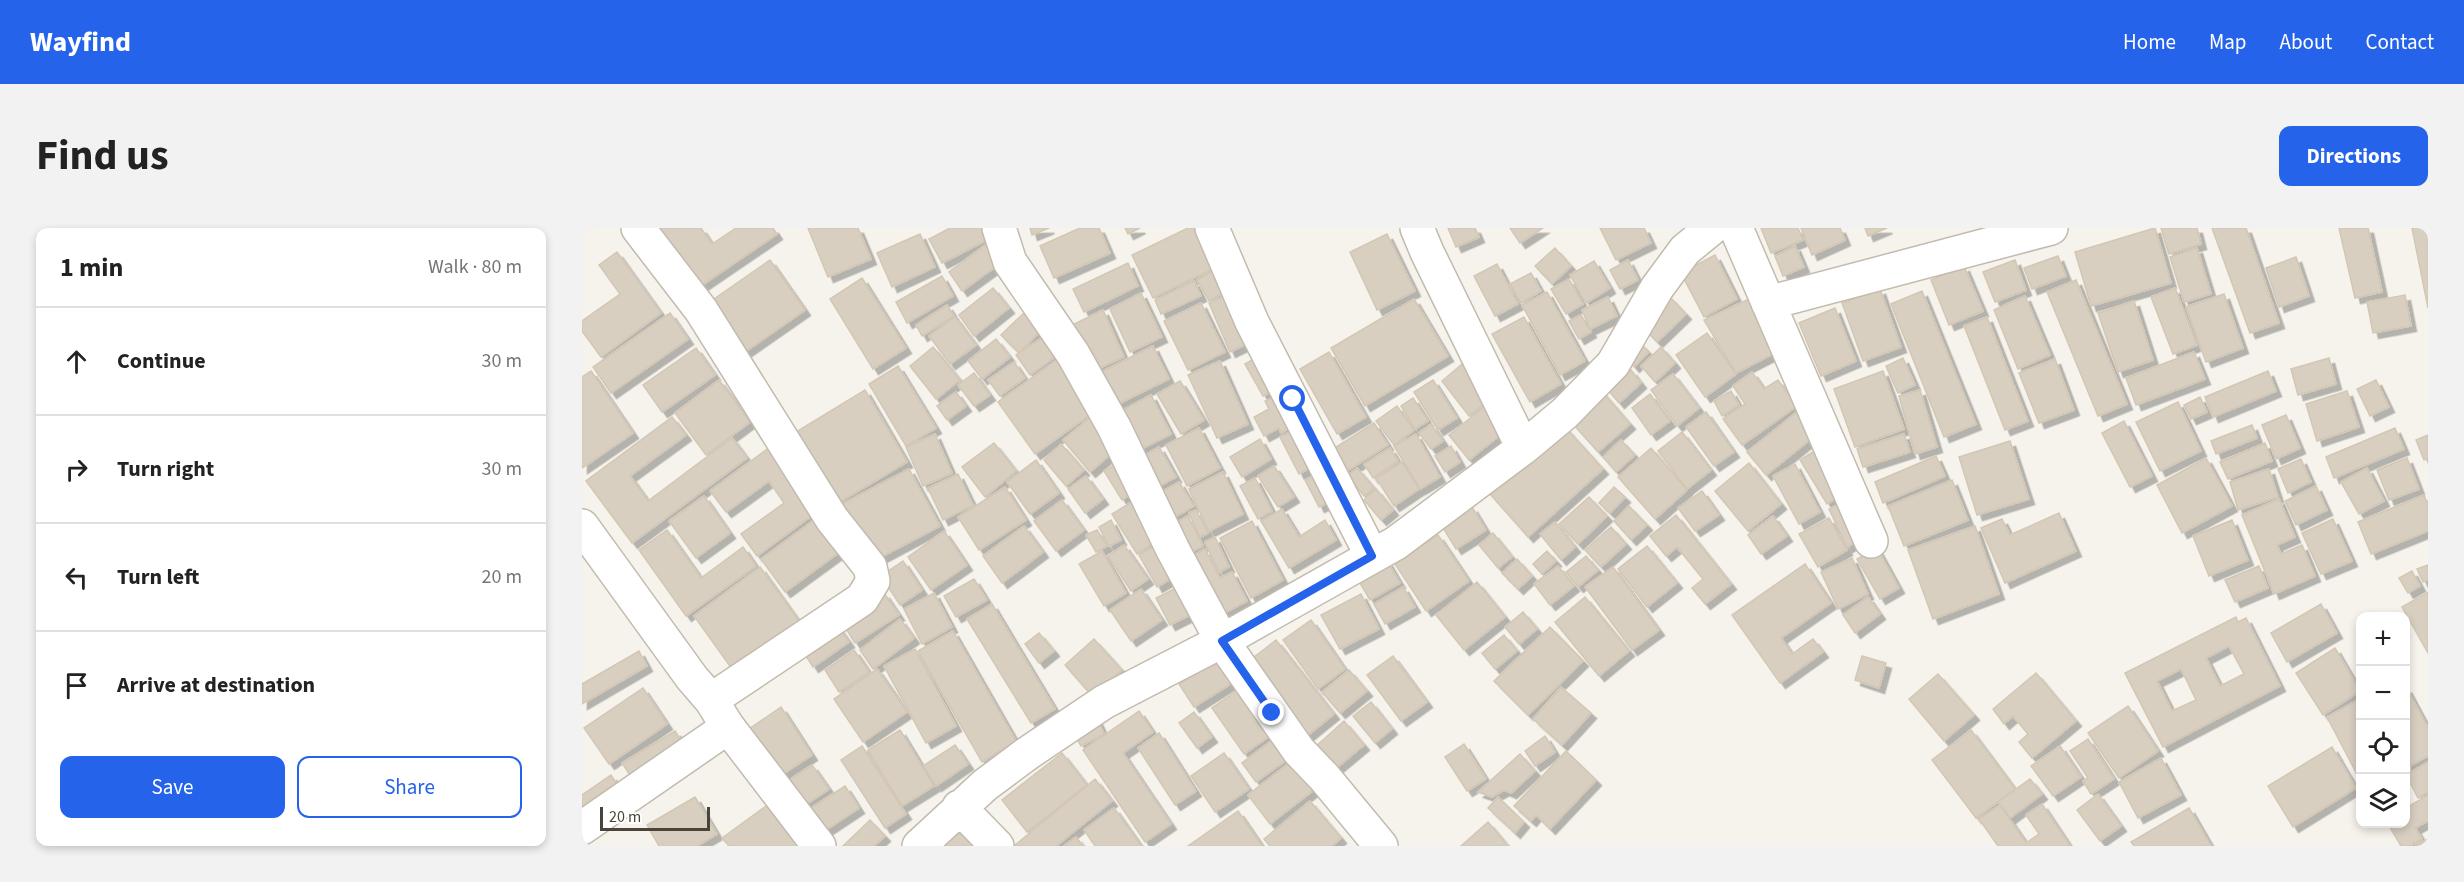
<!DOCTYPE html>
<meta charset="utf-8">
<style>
:root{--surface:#fff;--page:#f2f2f2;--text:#222;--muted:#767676;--line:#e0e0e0;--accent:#2563eb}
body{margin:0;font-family:"Source Sans 3",sans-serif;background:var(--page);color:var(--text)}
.controls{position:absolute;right:18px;bottom:18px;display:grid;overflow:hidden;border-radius:12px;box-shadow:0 3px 9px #0003}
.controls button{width:54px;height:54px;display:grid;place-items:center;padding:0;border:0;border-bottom:2px solid var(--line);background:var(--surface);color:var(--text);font:30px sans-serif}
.scale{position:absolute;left:18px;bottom:15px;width:110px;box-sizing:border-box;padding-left:6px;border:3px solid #4b4439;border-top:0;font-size:16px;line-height:21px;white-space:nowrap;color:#4b4439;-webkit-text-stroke:4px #fff;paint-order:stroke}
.stop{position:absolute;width:18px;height:18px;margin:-14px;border:4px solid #2563eb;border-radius:50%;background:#fff}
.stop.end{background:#2563eb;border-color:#fff;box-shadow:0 2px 6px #0008}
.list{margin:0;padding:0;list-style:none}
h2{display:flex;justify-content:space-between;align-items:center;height:78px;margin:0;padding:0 24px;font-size:26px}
h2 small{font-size:20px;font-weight:400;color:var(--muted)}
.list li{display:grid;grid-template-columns:39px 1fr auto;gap:18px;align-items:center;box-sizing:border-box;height:108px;padding:0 24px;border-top:2px solid var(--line)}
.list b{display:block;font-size:22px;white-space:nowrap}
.list em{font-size:20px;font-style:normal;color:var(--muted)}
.actions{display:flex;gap:12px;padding:18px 24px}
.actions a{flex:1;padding:14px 0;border:2px solid var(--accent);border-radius:12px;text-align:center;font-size:21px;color:var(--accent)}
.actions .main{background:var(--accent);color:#fff}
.icon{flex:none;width:33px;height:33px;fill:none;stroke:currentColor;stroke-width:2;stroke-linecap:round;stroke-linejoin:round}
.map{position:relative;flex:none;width:1846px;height:618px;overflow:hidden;border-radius:12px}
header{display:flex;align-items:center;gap:36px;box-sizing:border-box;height:84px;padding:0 30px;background:var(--accent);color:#fff}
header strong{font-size:28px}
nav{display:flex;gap:33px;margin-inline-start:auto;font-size:21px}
.intro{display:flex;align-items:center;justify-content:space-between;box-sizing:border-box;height:144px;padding:0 36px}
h1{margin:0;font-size:42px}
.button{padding:15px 27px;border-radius:12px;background:var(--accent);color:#fff;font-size:21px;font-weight:700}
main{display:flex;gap:36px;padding:0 36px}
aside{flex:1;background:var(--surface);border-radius:12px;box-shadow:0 3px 9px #0003}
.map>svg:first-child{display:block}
.building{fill:#d8cfc1;stroke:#d3c7b4;stroke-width:1.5;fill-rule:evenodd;filter:url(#shadow)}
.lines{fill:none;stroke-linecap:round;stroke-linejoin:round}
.minor-casing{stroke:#c2bbae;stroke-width:36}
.minor{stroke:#fff;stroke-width:33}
.route{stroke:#2563eb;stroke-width:8}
</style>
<header>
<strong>Wayfind</strong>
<nav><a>Home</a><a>Map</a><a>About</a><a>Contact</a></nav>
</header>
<div class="intro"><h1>Find us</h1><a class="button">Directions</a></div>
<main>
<aside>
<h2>1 min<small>Walk · 80 m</small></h2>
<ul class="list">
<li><svg class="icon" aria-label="ahead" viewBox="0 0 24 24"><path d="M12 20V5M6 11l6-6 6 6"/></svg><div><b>Continue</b></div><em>30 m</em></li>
<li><svg class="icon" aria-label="right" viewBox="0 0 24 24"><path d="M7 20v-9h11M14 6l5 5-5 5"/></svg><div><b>Turn right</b></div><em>30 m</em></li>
<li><svg class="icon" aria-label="left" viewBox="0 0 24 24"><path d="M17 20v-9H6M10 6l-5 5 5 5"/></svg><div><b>Turn left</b></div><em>20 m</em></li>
<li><svg class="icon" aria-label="arrive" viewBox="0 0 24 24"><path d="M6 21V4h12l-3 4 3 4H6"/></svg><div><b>Arrive at destination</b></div></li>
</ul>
<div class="actions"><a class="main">Save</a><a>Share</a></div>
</aside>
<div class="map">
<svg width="1846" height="618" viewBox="0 0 1846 618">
<defs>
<filter id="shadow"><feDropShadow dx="5.5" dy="5.5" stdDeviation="0" flood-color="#0004"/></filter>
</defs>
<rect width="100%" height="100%" fill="#f6f3ec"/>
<path class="building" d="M67,0H119L130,16L154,0H191L195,6L110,64Z
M226,0H276L289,31L246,49Z
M368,0H408L413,8L360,35L347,11Z
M448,0H467L450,7Z
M498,0H517L528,25L472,50L458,18Z
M543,0H558L546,6Z
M606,0H613L633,40L571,70L550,27Z
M866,0H893L897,9L874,19Z
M928,0H961L938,15Z
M1018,0H1062L1069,15L1034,32Z
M1179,0H1216L1221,12L1189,25Z
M1219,0H1258L1263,12L1230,27Z
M1283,0H1305L1286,8Z
M1573,0L1589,55L1509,78L1493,24Z
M1579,0H1615L1619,16L1587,26Z
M1630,0H1664L1697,95L1668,105Z
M1757,0H1786L1800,64L1773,70Z
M1830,0H1846V80Z
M338,6L353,39L310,59L295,25Z
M805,6L833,63L795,82L768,24Z
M410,12L424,31L380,63L367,44Z
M1213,18L1222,39L1201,48L1193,28Z
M973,20L989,38L970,56L953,38Z
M1615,20L1629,66L1602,74L1588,29Z
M35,24L79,85L19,129L0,103V93L38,66L17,37Z
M1133,27L1155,71L1122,89L1099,45Z
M1476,28L1484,48L1450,61L1442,40Z
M1714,29L1727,68L1697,79L1684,40Z
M188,32L223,82L160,126L125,76Z
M1046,32L1056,52L1038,61L1028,42Z
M1433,32L1444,62L1413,74L1401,44Z
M1012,33L1028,60L1004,75L988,47Z
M546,35L556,58L502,84L491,61Z
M915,36L936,76L913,88L892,48Z
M1382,38L1401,83L1367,97L1349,52Z
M634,41L646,62L627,73L615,52Z
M949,45L959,63L939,75L928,56Z
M360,48L371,68L325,95L314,74Z
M280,50L324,120L291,141L248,71Z
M987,51L1001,76L984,86L969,61Z
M1494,52L1545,176L1516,188L1465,64Z
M612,53L619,68L579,86L573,72Z
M411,60L427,80L392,108L377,87Z
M1593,60L1615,117L1591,126L1569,69Z
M1298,61L1319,119L1281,133L1260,75Z
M1340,63L1394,196L1362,209L1309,76Z
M650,64L671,113L648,124L627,75Z
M965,64L1003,133L978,147L940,77Z
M559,65L580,109L548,124L528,81Z
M1642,66L1661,120L1624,134L1604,79Z
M1823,67L1829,98L1791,105L1785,74Z
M1443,68L1468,127L1436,141L1412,82Z
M1026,69L1035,88L1008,101L1000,82Z
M1088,69L1104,86L1075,114L1059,97Z
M832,71L866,128L783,178L749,120Z
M1167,71L1191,126L1154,145L1122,92Z
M1552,73L1571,132L1536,144L1516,85Z
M619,75L643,124L606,142L582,93Z
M365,77L372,88L340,108L334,97Z
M1253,80L1274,133L1239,148L1217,95Z
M445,82L462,99L437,125L419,107Z
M521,82L542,129L509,144L488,98Z
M88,85L106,111L29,165L11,139Z
M999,87L1009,104L997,111L987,93Z
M373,89L394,117L368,136L347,108Z
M942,89L979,156L948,174L910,106Z
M1405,89L1446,193L1423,202L1382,98Z
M1125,105L1154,146L1123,169L1094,127Z
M464,107L477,126L448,147L434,127Z
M414,111L428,129L400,151L386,133Z
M1058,115L1067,124L1052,139L1044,129Z
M571,118L587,151L530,179L515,146Z
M351,119L378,152L354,171L328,138Z
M1079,119L1093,135L1073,154L1059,138Z
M114,120L133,147L80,184L61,157Z
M747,124L784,189L755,206L718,141Z
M1612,124L1623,151L1554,177L1544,150Z
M483,126L520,178L453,226L416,174Z
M680,126L697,160L681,168L663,136Z
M1321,130L1333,157L1316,165L1304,138Z
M1747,130L1754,156L1716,167L1709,141Z
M1473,131L1492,182L1457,195L1437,145Z
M638,133L666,196L635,210L606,147Z
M432,134L443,150L418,168L406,152Z
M880,136L908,171L887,188L860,153Z
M316,138L354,200L324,218L287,156Z
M1049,142L1059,155L1037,175L1026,162Z
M9,143L51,205L0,240V149Z
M1301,143L1322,201L1273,219L1252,161Z
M1686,143L1694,163L1631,189L1623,169Z
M1170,144L1182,161L1196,152L1215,178L1160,217L1141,191L1163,176L1151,158Z
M392,145L408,167L392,178L376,157Z
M1091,146L1117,180L1095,198L1069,162Z
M137,152L168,194L124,227L93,185Z
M851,152L875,190L856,202L832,164Z
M1794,152L1807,179L1788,188L1775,161Z
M598,153L622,192L599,206L575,166Z
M1016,159L1048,196L1016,224L983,187Z
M283,162L325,234L256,275L214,204Z
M1338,162L1355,219L1333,226L1317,168Z
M1149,163L1157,177L1140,188L1132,173Z
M1765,163L1777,199L1735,213L1724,176Z
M374,164L384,178L365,192L355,178Z
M699,166L714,197L699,205L697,200L682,208L672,189L687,181L683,173Z
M1068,166L1088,193L1069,207L1050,180Z
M569,167L589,206L553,224L533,186Z
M1618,169L1625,184L1609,191L1602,177Z
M831,170L846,193L833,201L819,178Z
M1596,174L1619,223L1578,243L1554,194Z
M815,178L832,202L812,217L794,193Z
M902,179L922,204L887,232L867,207Z
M1124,184L1152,224L1132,238L1104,199Z
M1215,184L1234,207L1184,247L1165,224Z
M511,187L537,219L508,244L481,212Z
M1704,187L1718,220L1694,231L1680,197Z
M90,189L104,207L48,248L66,273L150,210L165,230L50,315L4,253Z
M1542,193L1570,248L1548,259L1520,205Z
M792,195L806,217L765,243L751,221Z
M849,196L861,213L849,221L837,205Z
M1670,197L1675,210L1634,226L1629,213Z
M982,198L1021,241L946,309L908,266Z
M718,199L736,235L717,246L698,209Z
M617,200L638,240L605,258L584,217Z
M1813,200L1822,221L1752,250L1744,229Z
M1100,204L1129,242L1105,261L1076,223Z
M353,206L370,245L341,258L324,219Z
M834,206L858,249L838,261L812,218Z
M1322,206L1328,224L1281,239L1275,221Z
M1846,207V230L1842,232L1834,212Z
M678,211L689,231L660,249L648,229Z
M1039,212L1053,227L1034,244L1021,229Z
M1428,213L1447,271L1395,287L1377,229Z
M412,215L434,243L403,269L380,239Z
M1683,215L1690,233L1646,251L1638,234Z
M479,216L502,242L484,258L462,232Z
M869,218L878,234L863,244L853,228Z
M188,219L236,283L175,328L159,306L202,275L187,253L144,284L128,263Z
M577,219L594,249L572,261L556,231Z
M808,220L816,233L791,250L782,236Z
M1069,220L1105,262L1073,291L1036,249Z
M1234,222L1261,266L1245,276L1218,232Z
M1354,228L1363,248L1301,275L1293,254Z
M1624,230L1650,278L1600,305L1575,257Z
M1825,230L1837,261L1807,272L1795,242Z
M1719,231L1729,254L1706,265L1696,241Z
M454,232L477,265L448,286L425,254Z
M540,232L558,260L540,272L522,243Z
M820,234L837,261L812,278L794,250Z
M1167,235L1199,276L1166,303L1133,263Z
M1213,236L1238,284L1217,296L1191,248Z
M692,238L712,269L696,279L676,248Z
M775,240L792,260L782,268L766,248Z
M1785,240L1802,273L1777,286L1759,254Z
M327,241L358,298L286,336L256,278Z
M1687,241L1696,269L1656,282L1648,254Z
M742,243L755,270L737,279L723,252Z
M641,244L661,286L627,303L607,261Z
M376,246L391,277L361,292L346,260Z
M504,248L521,271L503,285L486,261Z
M673,250L690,283L676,291L658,258Z
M1370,252L1386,292L1322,318L1306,278Z
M597,254L612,278L588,292L574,267Z
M1734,258L1745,282L1714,297L1703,273Z
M423,259L444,292L397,322L376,289Z
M1032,259L1043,269L1028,285L1017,275Z
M794,261L811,282L799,292L782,272Z
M1120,263L1137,287L1113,303L1096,280Z
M1842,267L1846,278V303L1789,326L1776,294Z
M122,268L148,305L114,330L87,293Z
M1007,269L1025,288L996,316L977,296Z
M1697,271L1713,309L1695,317L1699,326L1720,317L1733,348L1692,366L1660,287Z
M480,272L502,302L474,323L452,293Z
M553,272L578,311L555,326L530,286Z
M1262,274L1280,311L1265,319L1247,281Z
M1047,278L1065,297L1049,312L1032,293Z
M890,279L904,302L874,321L860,298Z
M700,281L717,309L743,292L754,312L707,340L679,293Z
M614,282L626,305L618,309L607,285Z
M1477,285L1494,323L1423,355L1399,300L1420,291L1428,307Z
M239,287L263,320L203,364L179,331Z
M1094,287L1149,356L1123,376L1110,360L1121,351L1095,319L1084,328L1068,308Z
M606,288L621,318L601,328L587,298Z
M1191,288L1205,308L1179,326L1166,307Z
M1247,290L1265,322L1236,339L1217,306Z
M1751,291L1770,333L1739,346L1720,305Z
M529,292L539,312L527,318L517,299Z
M1650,292L1666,332L1627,348L1611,308Z
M670,293L701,352L669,370L638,310Z
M973,294L993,319L979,332L958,306Z
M442,298L461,324L420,355L401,328Z
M1393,298L1417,366L1351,391L1326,322Z
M1029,299L1044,316L1019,339L1003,322Z
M85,302L119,350L161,319L174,338L104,388L57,322Z
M515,302L525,318L514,324L504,307Z
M362,303L385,337L349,362L326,329Z
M911,305L930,329L916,340L897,317Z
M856,307L887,353L844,383L813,336Z
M633,309L647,339L637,344L623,314Z
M580,314L597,346L575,359L557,327Z
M542,317L566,351L549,363L526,328Z
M1065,318L1095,355L1065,379L1036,341Z
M1295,320L1317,360L1298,371L1275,331Z
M623,321L638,350L650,344L665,373L631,391L600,333Z
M520,323L544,365L522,378L497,336Z
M965,323L974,333L960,346L951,336Z
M1004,328L1016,342L996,359L984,344Z
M1270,330L1286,366L1256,381L1239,344Z
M935,331L950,348L936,361L920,345Z
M321,333L340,362L318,377L299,348Z
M805,333L818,355L788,372L775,350Z
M1223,336L1249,375L1199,410L1210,426L1231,411L1241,424L1198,455L1150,387Z
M1846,337V352L1841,354L1835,341Z
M976,338L992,358L968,377L952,356Z
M1677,338L1686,360L1653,374L1643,352Z
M178,339L221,399L155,448L112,388Z
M1031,339L1077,402L1050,422L1003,359Z
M1830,343L1838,358L1826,365L1817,350Z
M392,351L405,372L374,389L362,368Z
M895,354L923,389L882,422L854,387Z
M600,357L614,384L588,397L574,370Z
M821,359L833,379L803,396L792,376Z
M559,361L580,392L549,413L528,382Z
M1846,364V425L1820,379Z
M302,365L317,387L273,415L259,393Z
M352,365L370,399L340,416L322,381Z
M779,366L797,401L758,421L739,387Z
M1003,369L1047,423L1017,448L973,394Z
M1286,369L1298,386L1273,405L1261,387Z
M410,376L473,481L449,495L385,391Z
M1739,376L1755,405L1705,434L1689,405Z
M941,384L955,401L937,416L923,399Z
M1654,389L1656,394L1664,390L1698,458L1581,519L1543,445ZM1647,418L1662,446L1638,458L1624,430ZM1599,441L1614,472L1590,483L1575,453Z
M318,391L332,410L291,441L278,422Z
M729,392L763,441L736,461L701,412Z
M254,396L267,414L231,439L218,419Z
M968,399L1001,433L946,487L912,453Z
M371,403L434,513L400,534L336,423Z
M457,405L472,423L457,435L443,416Z
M922,407L935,423L913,441L900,425Z
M512,411L540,442L510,468L483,437Z
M694,412L752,486L720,512L662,437Z
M1753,420L1778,463L1741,487L1714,445Z
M333,421L374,498L344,515L302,438Z
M272,422L287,444L257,464L243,442Z
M57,423L65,438L0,476V456Z
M643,427L658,450L612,479L597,456Z
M811,428L845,474L819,493L785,447Z
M1280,428L1304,435L1297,460L1273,452Z
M295,441L325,484L281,514L252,471Z
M767,442L785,463L758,485L740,464Z
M1454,445L1494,493L1450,530L1437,514L1446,506L1431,488L1422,496L1411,481Z
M1356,446L1392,487L1362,513L1327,471Z
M661,458L692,505L662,526L630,480Z
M979,459L1009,485L980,517L951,491Z
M1824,459L1846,500V528L1824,540Z
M61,460L85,496L27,536L2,500Z
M1778,471V552L1745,489Z
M789,474L810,501L793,515L771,488Z
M1546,478L1576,523L1537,550L1506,505Z
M199,479L230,527L195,550L164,503Z
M557,483L571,504L541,525L589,596L563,614L501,522Z
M612,484L630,509L615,520L597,495Z
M514,489L522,506L499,518L490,502Z
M762,493L782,517L752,542L733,519Z
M318,502L352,558L320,578L286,522Z
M1389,502L1433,561L1394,590L1350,532Z
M93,503L105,522L53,555L40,535Z
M577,505L614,563L593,577L556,520Z
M696,508L710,528L674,554L660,535Z
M963,508L973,524L953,538L943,523Z
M1506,511L1532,551L1509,566L1501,553L1506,550L1488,523Z
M882,516L904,551L885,563L863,529Z
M373,517L386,536L354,558L341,538Z
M280,518L324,586L303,600L259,532Z
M1478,518L1499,549L1471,568L1449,538Z
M1750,519L1774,560L1711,599L1686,558Z
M984,523L1014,552L968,601L954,587L949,593L932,578Z
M480,525L505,557L445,604L420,572Z
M642,525L667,561L633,584L609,548Z
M938,526L953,543L929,565L922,562L910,569L896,564Z
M716,528L738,557L688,596L666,567Z
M1579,530L1599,567L1556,590L1537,554Z
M1846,534V564L1836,570L1824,547Z
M230,537L247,561L220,579L204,554Z
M29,547L40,564L0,592V567Z
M513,551L530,573L474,618H432Z
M1448,551L1460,566L1428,590L1416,574Z
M263,558L277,580L241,604L226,582Z
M1516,566L1539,598L1518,613L1495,582Z
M1846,567V593L1833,600L1840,611L1828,618H1819L1806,596H1824V580Z
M113,569L135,606L115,618H77L65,597Z
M916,569L942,594L933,605L906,580Z
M191,573L226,618H147L140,610Z
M728,573L759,610L750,618H688L682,611Z
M1460,576L1488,618H1416L1397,591L1418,577L1444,615L1457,606L1444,587Z
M532,580L559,618H513L502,602Z
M1607,580L1629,618H1552L1549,614Z
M656,583L680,618H606Z
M288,592L303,608L292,618H261Z
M906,594L926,618H879Z
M376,600L395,618H359Z
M494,609L501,618H482Z
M1846,611V618H1835L1834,617Z"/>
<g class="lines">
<g class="minor-casing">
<path id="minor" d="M56,0L119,82L250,291L288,339L291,353L280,371L129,472
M417,0L428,34L491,126L532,199L591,322L640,413L717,523L742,549L799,618
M630,0L670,94L790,328
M835,0L845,24L941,220
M1154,0L1289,313
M1186,75L1469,0
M0,298L110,450L129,472L146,499L237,618
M377,579L415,618
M0,600L146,499
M337,618L403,557L446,525L522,474L640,413L814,315L941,220L983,185L1031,136L1075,60L1103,22L1130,0"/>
</g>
<use href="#minor" class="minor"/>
</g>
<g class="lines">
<path class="route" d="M690,485L640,413L790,328L711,171"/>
</g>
</svg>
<div class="controls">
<button>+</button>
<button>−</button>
<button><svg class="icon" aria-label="locate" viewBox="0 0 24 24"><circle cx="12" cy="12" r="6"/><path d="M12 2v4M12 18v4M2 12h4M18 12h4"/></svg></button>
<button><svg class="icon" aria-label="layers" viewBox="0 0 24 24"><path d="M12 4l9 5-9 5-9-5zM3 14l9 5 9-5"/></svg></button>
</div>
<div class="scale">20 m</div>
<div class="stop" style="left:711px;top:171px"></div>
<div class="stop end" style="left:690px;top:485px"></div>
</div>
</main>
